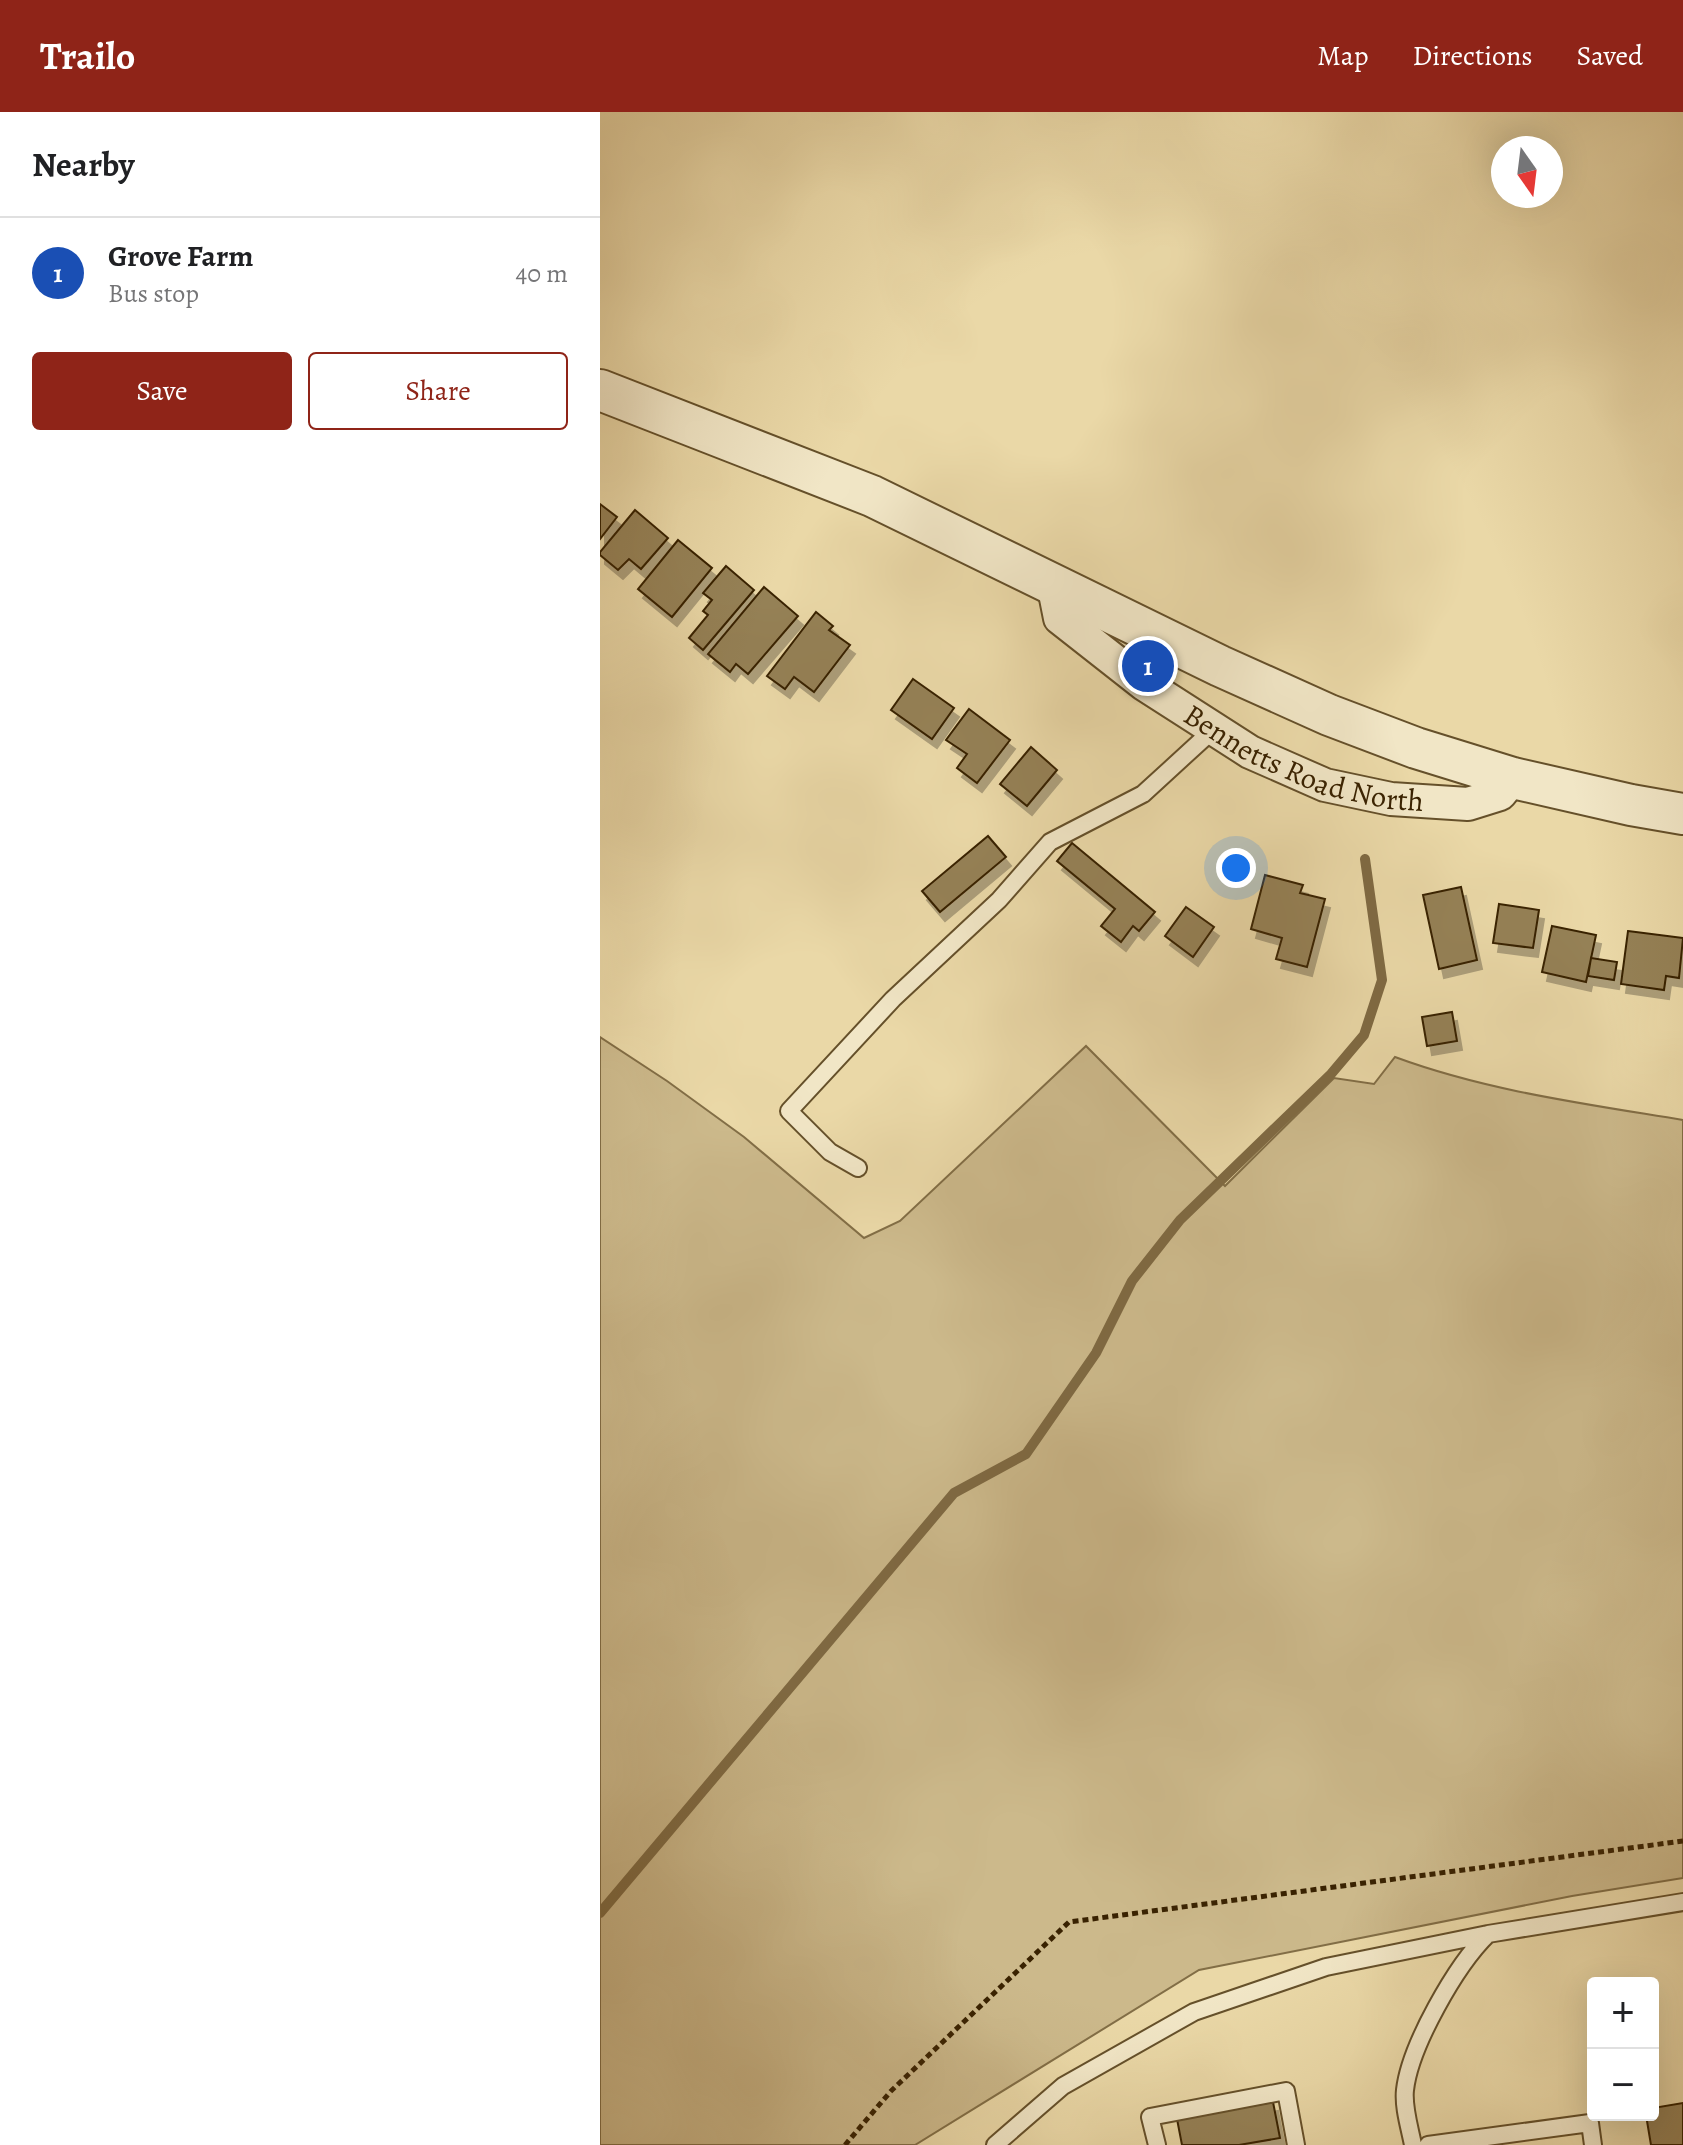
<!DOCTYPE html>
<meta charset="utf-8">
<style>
:root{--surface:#fff;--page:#f6f6f6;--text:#202124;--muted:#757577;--line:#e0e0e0;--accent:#8f2418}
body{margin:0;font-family:Alegreya,serif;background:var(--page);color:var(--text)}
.controls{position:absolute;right:24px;bottom:24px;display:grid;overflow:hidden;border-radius:8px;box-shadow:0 8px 32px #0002}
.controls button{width:72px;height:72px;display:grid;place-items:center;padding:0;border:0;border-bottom:2px solid var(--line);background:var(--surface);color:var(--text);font:40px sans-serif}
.compass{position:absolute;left:891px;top:24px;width:72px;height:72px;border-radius:50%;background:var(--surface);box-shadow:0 8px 32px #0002;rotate:166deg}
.you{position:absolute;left:636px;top:756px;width:28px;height:28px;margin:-20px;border:6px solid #fff;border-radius:50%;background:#1a73e8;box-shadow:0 0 0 12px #1a73e833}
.badge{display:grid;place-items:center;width:52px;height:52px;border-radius:50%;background:var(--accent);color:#fff;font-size:26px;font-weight:700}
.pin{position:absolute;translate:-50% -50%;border:4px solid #fff;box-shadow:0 2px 8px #0006}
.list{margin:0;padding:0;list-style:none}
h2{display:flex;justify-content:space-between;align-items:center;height:104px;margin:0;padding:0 32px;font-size:34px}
h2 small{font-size:26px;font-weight:400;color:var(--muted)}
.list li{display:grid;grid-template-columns:52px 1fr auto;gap:24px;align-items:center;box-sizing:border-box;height:112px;padding:0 32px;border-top:2px solid var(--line)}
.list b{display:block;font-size:30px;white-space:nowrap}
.list p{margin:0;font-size:26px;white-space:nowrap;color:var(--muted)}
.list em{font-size:26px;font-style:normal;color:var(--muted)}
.actions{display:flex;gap:16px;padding:24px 32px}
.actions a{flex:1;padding:18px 0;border:2px solid var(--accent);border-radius:8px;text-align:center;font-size:28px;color:var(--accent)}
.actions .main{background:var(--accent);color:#fff}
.map{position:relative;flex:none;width:1083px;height:2033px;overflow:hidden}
header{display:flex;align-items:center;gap:48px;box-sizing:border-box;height:112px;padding:0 40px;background:var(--accent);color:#fff}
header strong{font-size:38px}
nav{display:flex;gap:44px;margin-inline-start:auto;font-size:28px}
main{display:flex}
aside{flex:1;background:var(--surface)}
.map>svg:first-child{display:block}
.green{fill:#ccb98b;stroke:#826e46;stroke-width:2}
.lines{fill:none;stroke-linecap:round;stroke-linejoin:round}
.stream{stroke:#7f6a43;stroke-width:10}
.building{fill:#958157;stroke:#392201;stroke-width:2;filter:url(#shadow)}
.service-casing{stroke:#65502a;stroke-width:20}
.minor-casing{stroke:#65502a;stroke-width:36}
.tertiary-casing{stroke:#65502a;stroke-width:44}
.path{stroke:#392201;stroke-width:5;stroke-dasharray:6 4;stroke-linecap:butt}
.service{stroke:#f1e6c6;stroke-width:16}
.minor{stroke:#f1e6c6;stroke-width:32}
.tertiary{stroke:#f1e6c6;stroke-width:40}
.labels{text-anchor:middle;stroke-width:7;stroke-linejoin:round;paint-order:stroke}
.street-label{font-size:30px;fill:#392201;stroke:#f1e6c6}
</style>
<header>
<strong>Trailo</strong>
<nav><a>Map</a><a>Directions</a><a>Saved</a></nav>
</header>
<main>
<aside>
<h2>Nearby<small></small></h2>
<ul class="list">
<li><span class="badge" style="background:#1a4fb4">1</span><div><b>Grove Farm</b><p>Bus stop</p></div><em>40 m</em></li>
</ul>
<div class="actions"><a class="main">Save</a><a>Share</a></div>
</aside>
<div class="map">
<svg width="1083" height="2033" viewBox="0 0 1083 2033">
<defs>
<filter id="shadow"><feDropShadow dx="5" dy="9" stdDeviation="0" flood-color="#0004"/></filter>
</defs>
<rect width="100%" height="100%" fill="#ead8a7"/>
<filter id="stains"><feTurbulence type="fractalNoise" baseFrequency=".0025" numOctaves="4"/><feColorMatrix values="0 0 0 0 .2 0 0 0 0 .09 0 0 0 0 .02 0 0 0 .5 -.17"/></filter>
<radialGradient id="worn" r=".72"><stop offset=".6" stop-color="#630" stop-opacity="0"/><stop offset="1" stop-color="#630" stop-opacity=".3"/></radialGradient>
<path class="green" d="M0,925L67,969L144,1025L264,1126L300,1109L486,934L625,1074L734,966L774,972L795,945C887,979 986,992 1083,1008V1766L972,1784L599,1858L315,2033H0Z"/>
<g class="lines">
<path class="stream" d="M0,1801L354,1381L426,1342L496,1241L532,1169L580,1108L731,962L764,923L782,868L765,747"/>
</g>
<path class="building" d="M0,392L17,405L0,427Z
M35,398L68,426L41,457L29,447L18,458L0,443V440Z
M78,428L112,456L72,505L38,477Z
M126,454L154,478L103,538L89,526L108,503L103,499L112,488L103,481Z
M164,475L198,504L148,562L136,552L130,560L108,542Z
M216,500L233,514L229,518L250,533L214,580L194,565L185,577L167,564Z
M313,567L354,596L332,627L291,598Z
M369,597L410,628L377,671L357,656L367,642L346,628Z
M431,635L457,658L427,694L400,672Z
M388,724L406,745L340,800L322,779Z
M472,731L555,800L539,819L533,814L521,830L501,814L515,797L457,749Z
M665,763L703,773L700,781L725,787L707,855L676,847L682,826L651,817Z
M861,775L877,848L839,857L823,783Z
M899,792L939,798L933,836L893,831Z
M586,795L614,815L593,845L565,824Z
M952,814L996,823L986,870L942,860Z
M1028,819L1083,826L1079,866L1066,864L1064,878L1021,872Z
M991,846L1017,850L1014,868L988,864Z
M852,900L857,929L827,934L822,905Z
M673,1990L680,2026L639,2033H582L577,2007Z
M1083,1991V2033H1051L1046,2003H1053V1996Z"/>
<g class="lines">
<g class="service-casing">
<path id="service" d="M258,1056L230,1040L189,999L293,887L399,788L450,730L543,682L614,617
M395,2033L463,1974L594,1900L726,1855L888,1822L1083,1790
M557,2033L550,2005L686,1979L696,2033
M813,2033C810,2017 803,1995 805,1978C810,1934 856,1853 888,1822
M828,2033L990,2011L993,2033"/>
</g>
<g class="minor-casing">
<g id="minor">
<path id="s1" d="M453,471L460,506L544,572L650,640L725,673L791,687L868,692L900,682L913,666"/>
</g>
</g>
<g class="tertiary-casing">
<path id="tertiary" d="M0,278L272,384L620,554L729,603L816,636L913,666L1031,693L1083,702"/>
</g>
<path class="path" d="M245,2033L291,1979L469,1810L1083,1729"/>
<use href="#service" class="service"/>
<use href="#minor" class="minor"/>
<use href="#tertiary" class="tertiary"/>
</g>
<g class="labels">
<g class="street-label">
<text dy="10" stroke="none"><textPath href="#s1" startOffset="322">Bennetts Road North</textPath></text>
</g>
</g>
<rect width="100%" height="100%" filter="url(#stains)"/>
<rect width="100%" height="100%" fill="url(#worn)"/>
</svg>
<div class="controls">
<button>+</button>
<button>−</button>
</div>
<svg class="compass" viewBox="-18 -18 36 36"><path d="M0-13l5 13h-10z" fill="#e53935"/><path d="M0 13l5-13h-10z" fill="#757577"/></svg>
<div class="you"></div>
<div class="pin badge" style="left:548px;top:554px;background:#1a4fb4">1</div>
</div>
</main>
